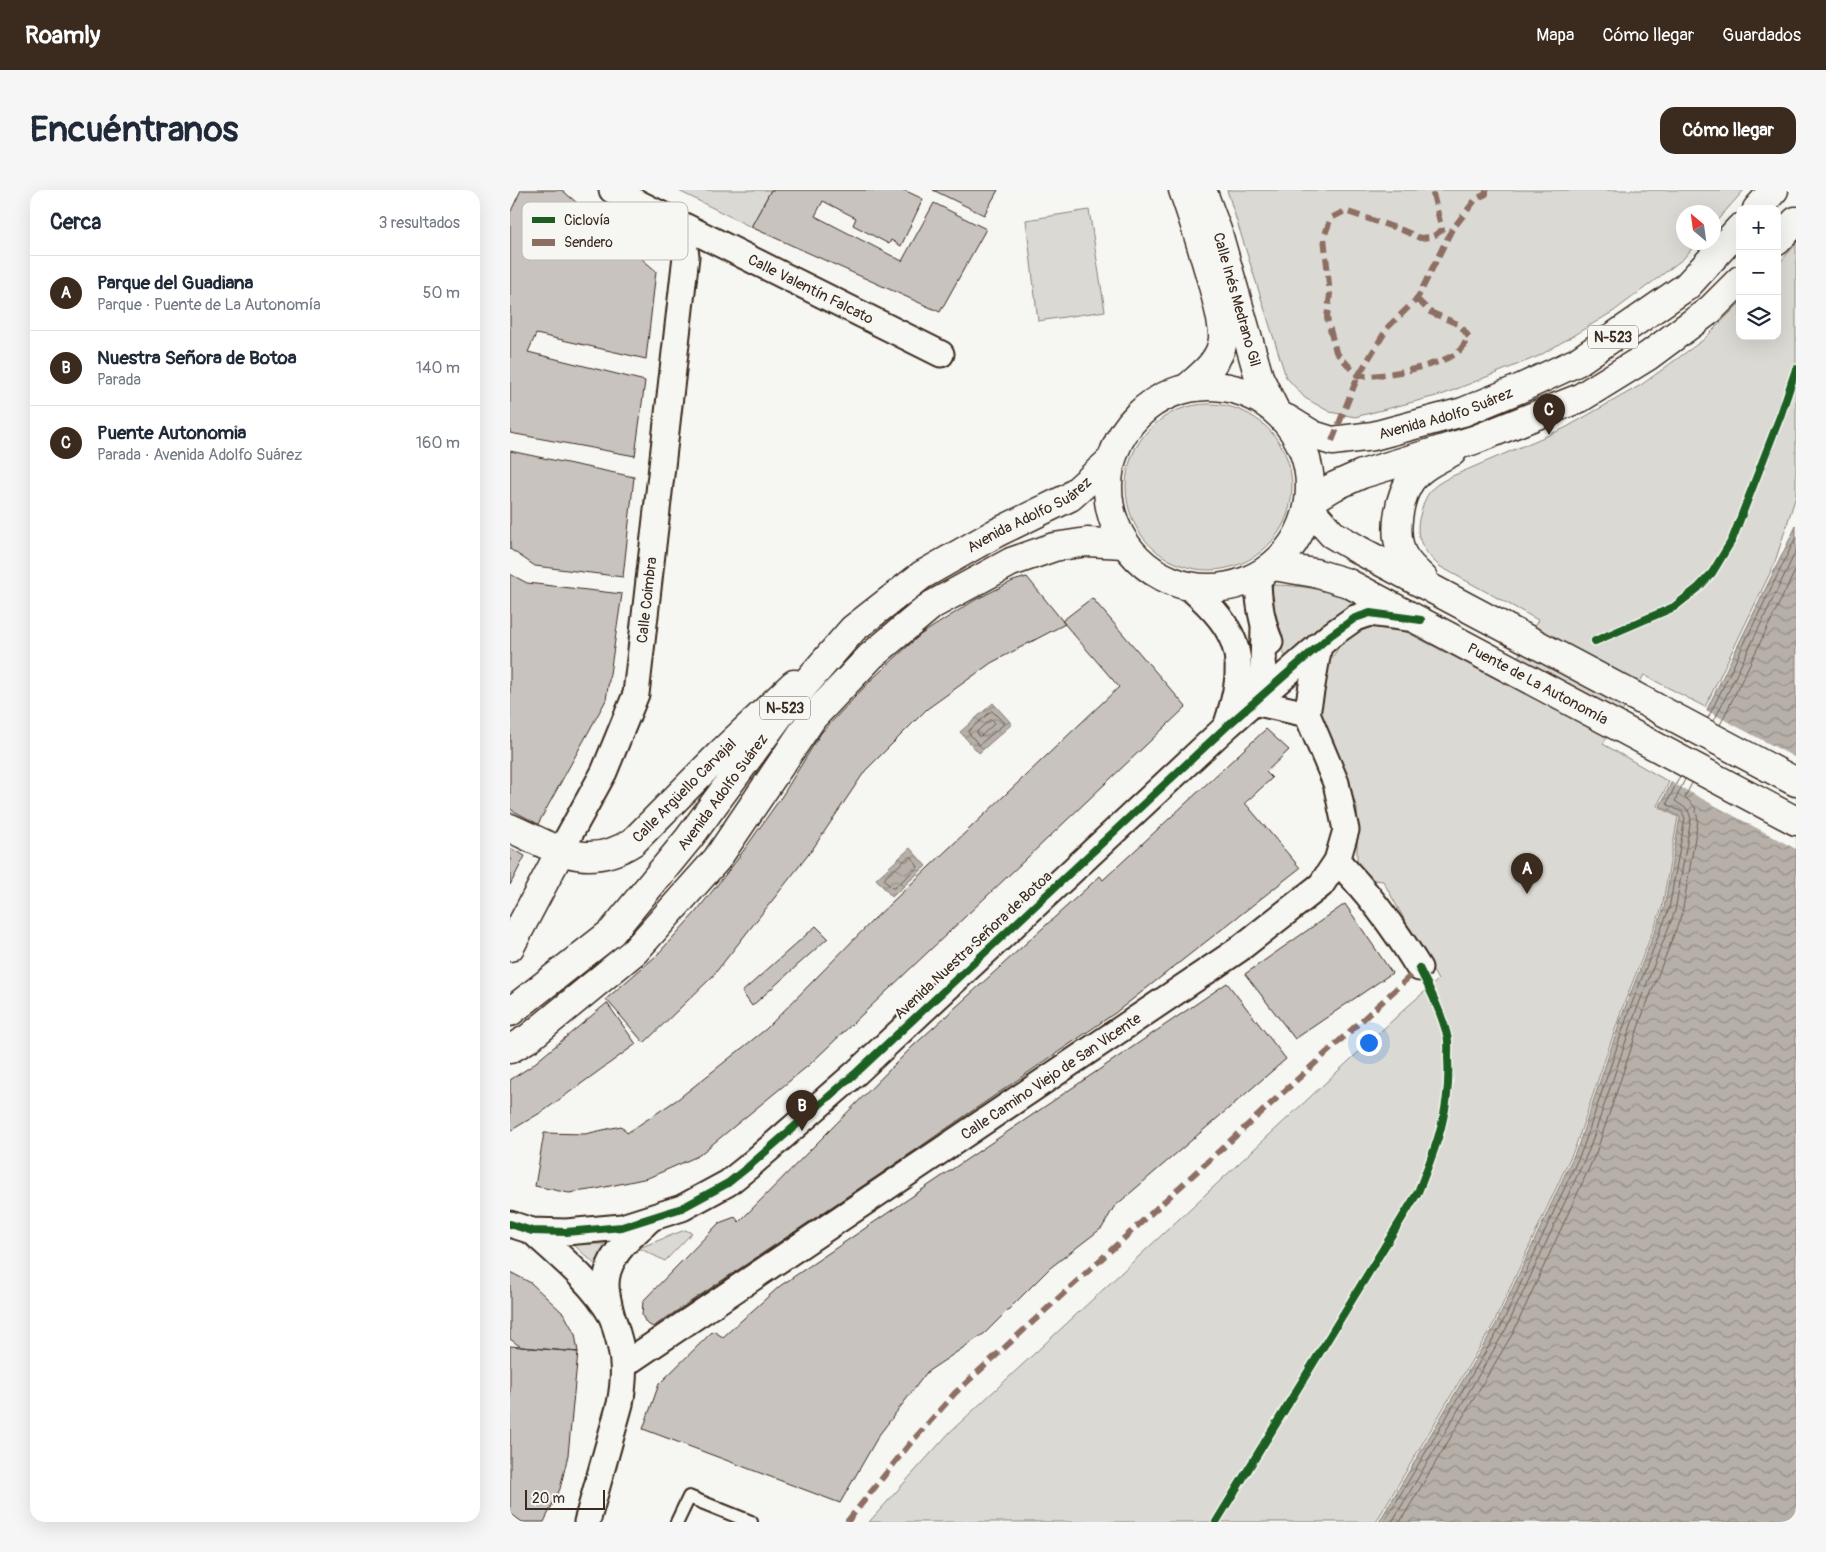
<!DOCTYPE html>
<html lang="es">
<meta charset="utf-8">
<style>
:root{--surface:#fff;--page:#f6f6f7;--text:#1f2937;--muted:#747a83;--line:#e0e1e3;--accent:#3b2a1e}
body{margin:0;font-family:Pangolin,sans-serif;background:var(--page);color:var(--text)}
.controls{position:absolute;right:15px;top:15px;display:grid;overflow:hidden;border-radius:10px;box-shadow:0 5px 20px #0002}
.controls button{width:45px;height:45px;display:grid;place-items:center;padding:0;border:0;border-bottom:1px solid var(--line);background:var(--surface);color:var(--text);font:25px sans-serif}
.compass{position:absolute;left:1166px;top:15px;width:45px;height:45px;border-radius:50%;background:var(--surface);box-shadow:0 5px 20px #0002;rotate:331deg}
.scale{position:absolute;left:15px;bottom:12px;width:80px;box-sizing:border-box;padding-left:5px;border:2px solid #3b2a1e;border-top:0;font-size:14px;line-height:18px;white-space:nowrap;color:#3b2a1e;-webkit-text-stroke:4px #f6f6f2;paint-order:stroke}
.you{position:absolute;left:858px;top:852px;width:18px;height:18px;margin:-12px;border:4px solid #fff;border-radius:50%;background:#1a73e8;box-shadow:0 0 0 8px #1a73e833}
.badge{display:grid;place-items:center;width:32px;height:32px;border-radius:50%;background:var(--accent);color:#fff;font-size:16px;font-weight:700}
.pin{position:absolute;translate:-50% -41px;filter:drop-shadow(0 1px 2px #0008)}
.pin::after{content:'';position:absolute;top:26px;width:18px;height:15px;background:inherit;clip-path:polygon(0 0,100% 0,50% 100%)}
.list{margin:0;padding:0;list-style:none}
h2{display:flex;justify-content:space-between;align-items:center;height:65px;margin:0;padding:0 20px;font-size:21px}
h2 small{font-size:16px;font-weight:400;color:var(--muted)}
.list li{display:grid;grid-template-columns:32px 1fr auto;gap:15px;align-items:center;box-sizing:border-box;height:75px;padding:0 20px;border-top:1px solid var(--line)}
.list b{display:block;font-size:19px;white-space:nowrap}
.list p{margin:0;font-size:16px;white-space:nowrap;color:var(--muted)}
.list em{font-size:16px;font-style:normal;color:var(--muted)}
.icon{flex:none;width:28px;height:28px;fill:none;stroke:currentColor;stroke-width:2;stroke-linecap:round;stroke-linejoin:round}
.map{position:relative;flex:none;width:1286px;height:1332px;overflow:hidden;border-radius:15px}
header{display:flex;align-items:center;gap:30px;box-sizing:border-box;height:70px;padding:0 25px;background:var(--accent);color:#fff}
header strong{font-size:24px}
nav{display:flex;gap:28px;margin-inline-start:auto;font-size:18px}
.intro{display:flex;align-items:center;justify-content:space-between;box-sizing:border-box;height:120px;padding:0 30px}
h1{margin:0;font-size:35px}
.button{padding:12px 22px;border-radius:15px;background:var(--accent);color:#fff;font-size:18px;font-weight:700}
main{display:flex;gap:30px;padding:0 30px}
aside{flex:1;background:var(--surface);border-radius:15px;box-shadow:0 5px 20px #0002}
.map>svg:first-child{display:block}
.green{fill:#dad9d3;stroke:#8a8278}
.water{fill:url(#water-waves);stroke:#857a71}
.pier{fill:#f6f6f2}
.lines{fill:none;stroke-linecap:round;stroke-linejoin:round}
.shore{stroke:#6c6056;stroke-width:1}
.building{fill:#c8c3be;stroke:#3b2a1e}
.service-casing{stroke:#3b2a1e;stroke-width:16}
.minor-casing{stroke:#3b2a1e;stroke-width:29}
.secondary-casing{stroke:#3b2a1e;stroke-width:31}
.trunk-casing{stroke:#3b2a1e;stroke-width:31}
.service{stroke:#f6f6f2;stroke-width:12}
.minor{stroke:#f6f6f2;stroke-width:25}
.secondary{stroke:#f6f6f2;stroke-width:28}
.trunk{stroke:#f6f6f2;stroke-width:28}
.quiet{stroke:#8d6e63;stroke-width:6;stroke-dasharray:12 6;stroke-linecap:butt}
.cycleway-casing{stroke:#f6f6f2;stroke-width:11}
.cycleway{stroke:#1b5e20;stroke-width:8}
.labels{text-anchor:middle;stroke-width:4;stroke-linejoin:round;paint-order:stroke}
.shield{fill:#f6f6f2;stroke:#73675e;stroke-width:1}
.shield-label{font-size:14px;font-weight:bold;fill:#3b2a1e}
.street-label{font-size:15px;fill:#3b2a1e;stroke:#f6f6f2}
.key{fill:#f6f6f2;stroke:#beb9b2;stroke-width:1}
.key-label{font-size:14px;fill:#3b2a1e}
</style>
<header>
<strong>Roamly</strong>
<nav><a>Mapa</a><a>Cómo llegar</a><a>Guardados</a></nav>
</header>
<div class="intro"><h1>Encuéntranos</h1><a class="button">Cómo llegar</a></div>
<main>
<aside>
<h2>Cerca<small>3 resultados</small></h2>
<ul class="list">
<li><span class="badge">A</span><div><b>Parque del Guadiana</b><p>Parque · Puente de La Autonomía</p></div><em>50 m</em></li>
<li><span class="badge">B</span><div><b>Nuestra Señora de Botoa</b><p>Parada</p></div><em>140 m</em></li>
<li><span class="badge">C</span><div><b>Puente Autonomia</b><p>Parada · Avenida Adolfo Suárez</p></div><em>160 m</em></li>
</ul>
</aside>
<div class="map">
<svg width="1286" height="1332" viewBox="0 0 1286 1332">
<defs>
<pattern id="water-waves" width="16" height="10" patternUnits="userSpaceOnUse" patternTransform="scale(1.25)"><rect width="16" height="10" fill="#b6b0a9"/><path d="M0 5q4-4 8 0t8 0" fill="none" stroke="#958f89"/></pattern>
</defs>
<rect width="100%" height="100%" fill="#f6f6f2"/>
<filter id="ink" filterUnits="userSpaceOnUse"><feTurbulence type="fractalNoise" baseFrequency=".02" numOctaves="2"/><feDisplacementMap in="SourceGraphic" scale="10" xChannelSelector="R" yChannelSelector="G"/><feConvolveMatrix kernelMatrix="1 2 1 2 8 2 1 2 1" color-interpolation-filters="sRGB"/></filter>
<g filter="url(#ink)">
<path class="green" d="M167,0H261L241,37Z
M717,0H1234L1204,34V22H1174V52L1187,53L1173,69L1104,121L1029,166L934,204L845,227L820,222L795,208L776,187Z
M579,20L595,121L528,131L516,30Z
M1286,54V306L1264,375L1195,517L1134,485L1093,554L1159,592L1147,616L1168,627L1152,718L1112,819L1066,955L984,1133L866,1332H359L440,1242L898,816L928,790L873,691L864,690L855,684L847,673V618L826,568L811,527L809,506L817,476L830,455L847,443L860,437H887L994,493L1028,430L929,376C912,359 903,346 911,322C913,313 917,304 923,298C928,293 935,290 940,287L1055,238L1131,195L1193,150L1230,113V146H1267V76Z
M616 297a83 83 0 1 1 166 0a83 83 0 1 1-166 0Z
M757,395C795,395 821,400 856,415L776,468L758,428Z
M175,1040L182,1043L155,1071L129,1058Z
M63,1054H103L90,1079Z"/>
<path class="water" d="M1286,336V1332H869L986,1134L1068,956L1114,820L1154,718L1170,627L1150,616Z
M483,513L502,534L469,563L450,542Z
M400,658L416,676L382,707L366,689Z"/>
<path class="pier" d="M1194,519L1286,568V659L1159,591Z"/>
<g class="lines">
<path class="shore" d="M482,521L493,532L494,534L469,555L458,542Z
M1198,528L1286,347
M480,530H483L484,534L471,546H468L467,542Z
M1204,531L1286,361
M1210,535L1286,379
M399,667H402L408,677L384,698H382L375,691V688Z
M874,1332L991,1136L1073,958L1119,821L1159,719L1175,628L1172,622L1158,615L1157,613L1170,586
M882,1332L996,1139L1079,960L1125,824L1165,721L1181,629L1178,620L1165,611L1175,589
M890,1332L1003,1143L1086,963L1132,826L1172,724L1188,630L1185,617L1175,607L1182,593"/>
</g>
<path class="building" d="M11,0H52L146,81L136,169L26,144L18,162L135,191L125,266L0,243V23Z
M261,0H394L413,9L391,56L381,50L379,54L343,35L346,28L313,11L305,26L392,71L424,13L476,39L430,122L241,37Z
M423,0H488L474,25Z
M0,261L124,287L113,387L25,376L0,359Z
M0,384L17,393L112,404L96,510L28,634L0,619Z
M517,387L555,434L481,473L417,519L355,581L302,660L202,787L134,853L96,809L146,766L185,723L227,670L272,606L311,543L361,490L410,445L465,410L503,391Z
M582,408L676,517L299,875L188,966L138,988L86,999L59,1003L25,996L34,943L75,944L111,936L117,943L168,909L256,839L362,731L609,497L552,431Z
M756,539L779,560L756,582L762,588L735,613L790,678L605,823L369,985L143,1137L136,1133L132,1125L133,1111L209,1033L225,1027L229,1032L402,857L590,686L593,690Z
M0,658L15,666L0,695Z
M835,714L882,783L785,849L735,784Z
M306,736L318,748L242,816L232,802Z
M717,793L776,869L604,1017L592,1038L540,1078L475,1143L417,1182L369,1245L330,1313L133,1239L149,1194L203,1141L213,1147L270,1096Z
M97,813L126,854L35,920L0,941V890L20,877Z
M0,1082L21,1093L54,1124L65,1144L68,1162L11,1157L0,1149Z
M0,1156L68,1162L58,1265L50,1299L34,1332H12L0,1323Z"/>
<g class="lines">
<g class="service-casing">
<path id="service" d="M167,1332L179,1307L241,1332"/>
</g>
<g class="minor-casing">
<g id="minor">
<path id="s1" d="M102,0L431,164"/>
<path d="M748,386C748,409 751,431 760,452"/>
<path d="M679,397C733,443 738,471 716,537"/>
<path d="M754,438L753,478L744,512L797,524"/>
<path id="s2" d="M51,660L94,582L126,504L176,66L171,35"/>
<path d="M827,671C859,703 885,739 909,778"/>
<path d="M0,1034L22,1041L56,1042L112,1037L172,1018L218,993L238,977L347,882L716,537L821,445L845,428L860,423L898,428"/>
<path d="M22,1041C49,1066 82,1092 101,1125C104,1130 105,1137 107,1143C115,1169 115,1187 110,1214L77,1332"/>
<path d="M101,1123C99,1114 96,1104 96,1095C96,1067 119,1048 138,1031"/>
<path id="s3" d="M115,1174L728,760L811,695L827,671L836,640L826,593L797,524L809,455"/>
</g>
</g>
<g class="secondary-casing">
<g id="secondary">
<path d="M673,0C684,30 693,61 702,92C706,108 714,134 713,149C711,171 692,185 677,198"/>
<path id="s4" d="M692,0L708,43L749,187L764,218"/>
<path d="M799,318L822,344L849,360L1286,592"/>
<path id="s5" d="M763,376L805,383L838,393L1286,631"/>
<path d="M913,388C904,380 893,370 890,358C884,339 889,307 901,290C911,277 928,269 942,262"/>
<path id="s6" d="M0,638C45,658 76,682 123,652L210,564L284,494"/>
<path d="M0,757L51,660"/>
</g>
</g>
<g class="trunk-casing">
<g id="trunk">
<path d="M1247,19L1264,0"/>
<path d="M1267,51L1286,31"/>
<circle cx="699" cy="297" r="101"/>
<path id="s7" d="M777,229L803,245L822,251L863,246L953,222L1011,198L1067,172L1177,96L1230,38"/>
<path d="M800,311L825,296L852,284L964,250L1070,208L1138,166L1200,120L1230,90"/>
<path id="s8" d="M0,822L102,742L179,648L277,515L343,439L412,385L486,343L560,307L600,271"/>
<path d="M0,859L19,848L125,761L207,669L303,527L361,466L422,415L501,372L544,357L577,352L614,354"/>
</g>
</g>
<use href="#service" class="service"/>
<use href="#minor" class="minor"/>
<use href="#secondary" class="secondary"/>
<use href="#trunk" class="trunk"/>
<path class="quiet" d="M907,109L920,122L950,135L959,147C955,152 952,159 947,163C925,177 874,187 848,186L826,162L817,128L820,104L814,47L821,28L835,21L892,40L910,48L922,47L932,40L922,0
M822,251L848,186L878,137L907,109L941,41L966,9L976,4V0
M337,1332L398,1256L445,1203L909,778"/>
<g class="cycleway-casing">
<path id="cycleway" d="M1085,451L1164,417L1188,398L1202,383L1222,350L1271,224L1286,179
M0,1034L22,1041L56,1042L112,1037L172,1018L218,993L238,977L347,882L716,537L821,445L845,428L860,423L911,430
M706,1332L908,1002C927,955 941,919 938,868C938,860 939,852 937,845C931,821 920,799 909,778"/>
</g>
<use href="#cycleway" class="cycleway"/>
</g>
</g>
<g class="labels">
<g class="shield">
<rect x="1078" y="135.5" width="50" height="23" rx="4"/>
<rect x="250" y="506.5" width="50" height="23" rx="4"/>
</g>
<g class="shield-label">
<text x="1103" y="152">N-523</text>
<text x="275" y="523">N-523</text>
</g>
<g class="street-label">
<text dy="5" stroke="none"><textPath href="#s1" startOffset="222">Calle Valentín Falcato</textPath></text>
<text dy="5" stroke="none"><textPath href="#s4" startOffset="115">Calle Inés Medrano Gil</textPath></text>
<text dy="5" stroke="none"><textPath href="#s7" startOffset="168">Avenida Adolfo Suárez</textPath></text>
<text dy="5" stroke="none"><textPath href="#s8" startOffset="728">Avenida Adolfo Suárez</textPath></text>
<text dy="5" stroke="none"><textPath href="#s2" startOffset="268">Calle Coimbra</textPath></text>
<text dy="5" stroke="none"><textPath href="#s5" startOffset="292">Puente de La Autonomía</textPath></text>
<text dy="5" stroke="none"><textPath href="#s6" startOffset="204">Calle Argüello Carvajal</textPath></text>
<text dy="5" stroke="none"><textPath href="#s8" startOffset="308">Avenida Adolfo Suárez</textPath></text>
<text transform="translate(463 755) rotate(-43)" y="5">Avenida Nuestra Señora de Botoa</text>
<text dy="5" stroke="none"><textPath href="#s3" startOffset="514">Calle Camino Viejo de San Vicente</textPath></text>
</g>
</g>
<rect x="12" y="12" width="166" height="58" rx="8" class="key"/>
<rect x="22" y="27" width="23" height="6" fill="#1b5e20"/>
<rect x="22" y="49" width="23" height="7" fill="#8d6e63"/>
<g class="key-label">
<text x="54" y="35">Ciclovía</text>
<text x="54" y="57">Sendero</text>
</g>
</svg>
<div class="controls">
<button>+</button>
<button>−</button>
<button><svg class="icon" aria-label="layers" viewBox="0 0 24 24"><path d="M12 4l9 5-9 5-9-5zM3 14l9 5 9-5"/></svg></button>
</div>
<svg class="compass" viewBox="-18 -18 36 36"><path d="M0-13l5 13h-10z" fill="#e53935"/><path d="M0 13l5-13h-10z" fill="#747a83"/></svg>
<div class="scale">20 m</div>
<div class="you"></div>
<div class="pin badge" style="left:1017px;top:704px">A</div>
<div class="pin badge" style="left:292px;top:941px">B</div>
<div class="pin badge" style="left:1039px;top:245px">C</div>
</div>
</main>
